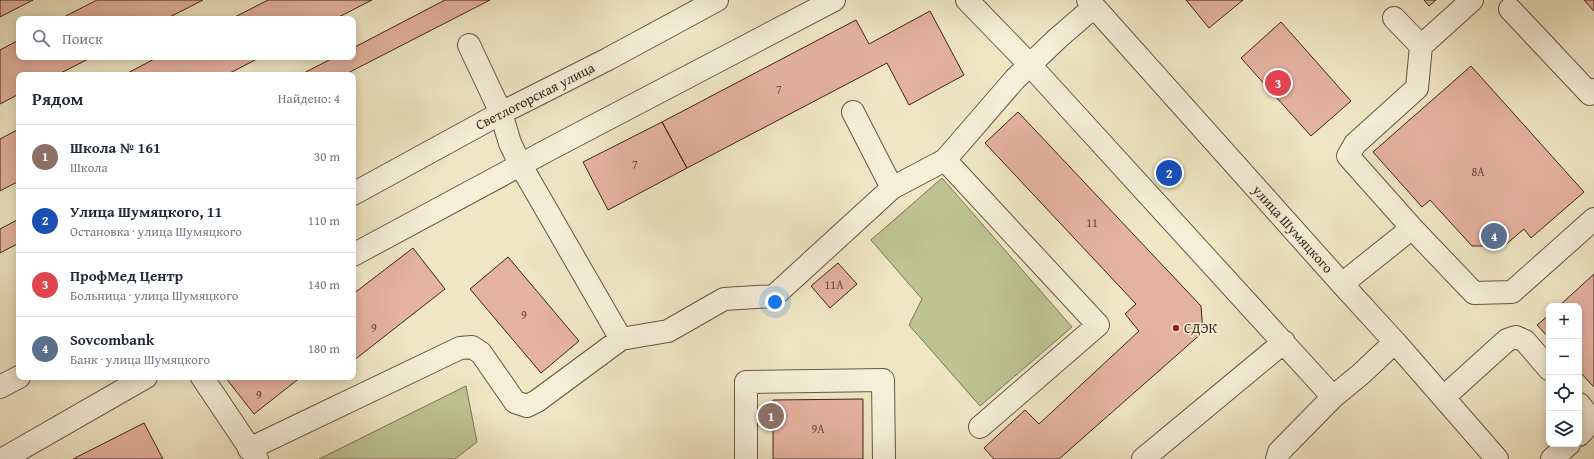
<!DOCTYPE html>
<html lang="ru">
<meta charset="utf-8">
<style>
:root{--surface:#fff;--page:#f2f2f3;--text:#1f2937;--muted:#747a83;--line:#e0e1e3;--accent:#0b8043}
body{margin:0;font-family:"Gentium Book Plus",serif;background:var(--page);color:var(--text)}
.controls{position:absolute;right:12px;bottom:12px;display:grid;overflow:hidden;border-radius:8px;box-shadow:0 2px 10px #0003}
.controls button{width:36px;height:36px;display:grid;place-items:center;padding:0;border:0;border-bottom:1px solid var(--line);background:var(--surface);color:var(--text);font:20px sans-serif}
.you{position:absolute;left:775px;top:302px;width:14px;height:14px;margin:-10px;border:3px solid #fff;border-radius:50%;background:#1a73e8;box-shadow:0 0 0 6px #1a73e833}
.badge{display:grid;place-items:center;width:26px;height:26px;border-radius:50%;background:var(--accent);color:#fff;font-size:13px;font-weight:700}
.pin{position:absolute;translate:-50% -50%;border:2px solid #fff;box-shadow:0 1px 4px #0006}
.list{margin:0;padding:0;list-style:none}
h2{display:flex;justify-content:space-between;align-items:center;height:52px;margin:0;padding:0 16px;font-size:17px}
h2 small{font-size:13px;font-weight:400;color:var(--muted)}
.list li{display:grid;grid-template-columns:26px 1fr auto;gap:12px;align-items:center;box-sizing:border-box;height:64px;padding:0 16px;border-top:1px solid var(--line)}
.list b{display:block;font-size:15px;white-space:nowrap}
.list p{margin:0;font-size:13px;white-space:nowrap;color:var(--muted)}
.list em{font-size:13px;font-style:normal;color:var(--muted)}
.icon{flex:none;width:22px;height:22px;fill:none;stroke:currentColor;stroke-width:2;stroke-linecap:round;stroke-linejoin:round}
.map{position:relative;flex:none;width:1594px;height:459px;overflow:hidden}
.search{position:absolute;background:var(--surface);box-shadow:0 2px 10px #0003;left:16px;top:16px;width:340px;height:44px;display:flex;align-items:center;gap:10px;box-sizing:border-box;padding:0 14px;border-radius:8px;color:var(--muted);font-size:15px}
.panel{position:absolute;background:var(--surface);box-shadow:0 2px 10px #0003;left:16px;top:72px;width:340px;height:308px;border-radius:8px}
.map>svg:first-child{display:block}
.green{fill:#bdc492;stroke:#7c7456}
.building{fill:#e5b29f;stroke:#3c251a}
.lines{fill:none;stroke-linecap:round;stroke-linejoin:round}
.minor-casing{stroke:#695544;stroke-width:24}
.minor{stroke:#f5efd9;stroke-width:22}
.poi-dot{fill:#8f2418;stroke:#f5efd9;stroke-width:1.5}
.labels{text-anchor:middle;stroke-width:3;stroke-linejoin:round;paint-order:stroke}
.number-label{font-size:12px;fill:#66483b}
.street-label{font-size:14px;fill:#3c251a;stroke:#f5efd9}
.poi-label{font-size:14px;fill:#3c251a;stroke:#f5efd9;text-anchor:start}
</style>
<div class="map">
<svg width="1594" height="459" viewBox="0 0 1594 459">
<rect width="100%" height="100%" fill="#f0e6c4"/>
<filter id="stains"><feTurbulence type="fractalNoise" baseFrequency=".005" numOctaves="4"/><feColorMatrix values="0 0 0 0 .2 0 0 0 0 .09 0 0 0 0 .02 0 0 0 .5 -.17"/></filter>
<radialGradient id="worn" r=".72"><stop offset=".6" stop-color="#630" stop-opacity="0"/><stop offset="1" stop-color="#630" stop-opacity=".3"/></radialGradient>
<path class="green" d="M942,178L1072,327L980,406L909,325L922,299L871,240Z
M466,386L477,442L455,459H319Z"/>
<path class="building" d="M0,0H33L0,17Z
M97,0H203L166,19H60Z
M268,0H372L335,19H231Z
M445,0H490L344,75H300L335,57H353V48Z
M1186,0H1243L1209,28Z
M1424,0H1436L1429,6Z
M1584,0H1594V11Z
M930,11L964,75L909,105L887,63L687,168L662,122L856,20L869,44Z
M1281,22L1351,101L1311,136L1241,58Z
M19,40V57H92L57,75H19V94L0,104V50Z
M158,57H261L226,75H124Z
M1471,66L1584,192L1531,238L1524,229L1504,246H1472L1430,200L1422,207L1373,152Z
M1018,112L1201,306L1203,332L1059,459H994L984,448L1025,410L1039,424L1139,331L1125,314L1136,304L985,143Z
M662,122L687,168L608,210L583,162Z
M19,129V181L0,191V139Z
M19,219V243L0,253V229Z
M413,248L445,289L353,361V294Z
M508,257L579,341L541,373L470,289Z
M838,263L857,284L830,308L811,286Z
M1594,274V387L1579,371V306H1559Z
M1549,315V338L1537,325Z
M225,377H301L254,414Z
M863,399V459H773V400Z
M144,423L163,459H73Z"/>
<g class="lines">
<g class="minor-casing">
<path id="minor" d="M967,0L1030,65L1333,397
M1088,0L1342,284L1395,342L1497,459
M1510,9L1590,94L1594,90
M1394,18L1421,46L1417,88L1355,144L1348,156L1412,228
M469,45L501,113L510,143L520,164L621,339L668,331L724,299L774,296L892,188L945,160
M1421,46L1472,0
M853,112L892,188
M353,194L501,113L608,59L717,0
M353,255L550,149L834,0
M1342,284L1412,228L1474,293L1512,292L1594,219
M202,377L257,459
M0,387L19,377
M1444,397L1507,340L1516,337L1525,341L1549,369
M1579,404C1590,417 1593,422 1579,435
M980,427L1098,325L945,160L1015,79L1058,38L1094,7
M249,449L460,348L472,347L481,353L515,402L527,406L537,401L621,339
M3,459L146,377
M746,459V382L883,380L884,459
M1143,459L1284,342
M1277,459L1279,452L1333,397L1361,374L1395,342
M1552,459L1569,444"/>
</g>
<use href="#minor" class="minor"/>
</g>
<circle class="poi-dot" cx="1176" cy="328" r="4"/>
<g class="labels">
<g class="number-label">
<text x="779" y="94">7</text>
<text x="635" y="169">7</text>
<text x="1478" y="176">8А</text>
<text x="1092" y="227">11</text>
<text x="834" y="289">11А</text>
<text x="524" y="319">9</text>
<text x="374" y="332">9</text>
<text x="259" y="399">9</text>
<text x="818" y="433">9А</text>
</g>
<g class="street-label">
<text transform="translate(535 96) rotate(-27)" y="5">Светлогорская улица</text>
<text transform="translate(1293 229) rotate(48)" y="5">улица Шумяцкого</text>
</g>
<g class="poi-label">
<text x="1184" y="333">СДЭК</text>
</g>
</g>
<rect width="100%" height="100%" filter="url(#stains)"/>
<rect width="100%" height="100%" fill="url(#worn)"/>
</svg>
<div class="controls">
<button>+</button>
<button>−</button>
<button><svg class="icon" aria-label="locate" viewBox="0 0 24 24"><circle cx="12" cy="12" r="6"/><path d="M12 2v4M12 18v4M2 12h4M18 12h4"/></svg></button>
<button><svg class="icon" aria-label="layers" viewBox="0 0 24 24"><path d="M12 4l9 5-9 5-9-5zM3 14l9 5 9-5"/></svg></button>
</div>
<div class="you"></div>
<div class="pin badge" style="left:771px;top:416px;background:#8d6e63">1</div>
<div class="pin badge" style="left:1169px;top:173px;background:#1a4fb4">2</div>
<div class="pin badge" style="left:1278px;top:83px;background:#e0444e">3</div>
<div class="pin badge" style="left:1494px;top:236px;background:#5c6f8a">4</div>
<div class="search"><svg class="icon" aria-label="search" viewBox="0 0 24 24"><circle cx="10" cy="10" r="6"/><path d="M15 15l6 6"/></svg>Поиск</div>
<section class="panel">
<h2>Рядом<small>Найдено: 4</small></h2>
<ul class="list">
<li><span class="badge" style="background:#8d6e63">1</span><div><b>Школа № 161</b><p>Школа</p></div><em>30 m</em></li>
<li><span class="badge" style="background:#1a4fb4">2</span><div><b>Улица Шумяцкого, 11</b><p>Остановка · улица Шумяцкого</p></div><em>110 m</em></li>
<li><span class="badge" style="background:#e0444e">3</span><div><b>ПрофМед Центр</b><p>Больница · улица Шумяцкого</p></div><em>140 m</em></li>
<li><span class="badge" style="background:#5c6f8a">4</span><div><b>Sovcombank</b><p>Банк · улица Шумяцкого</p></div><em>180 m</em></li>
</ul>
</section>
</div>
